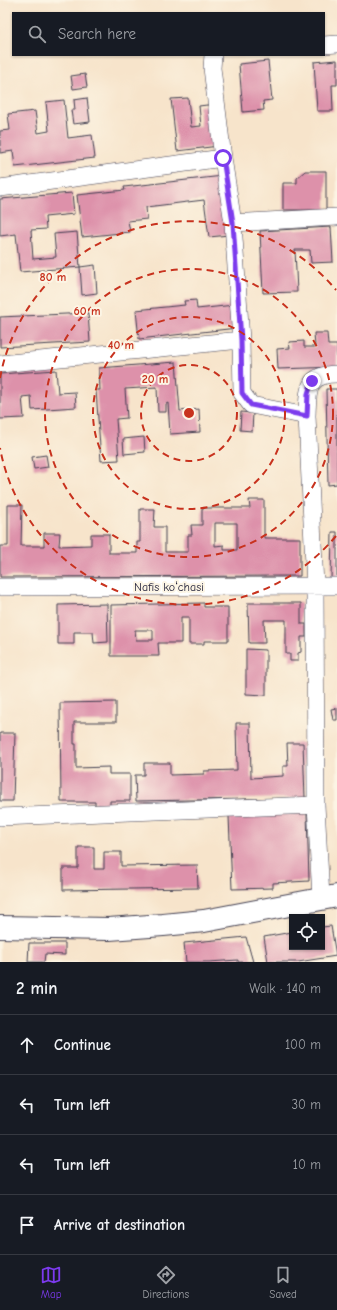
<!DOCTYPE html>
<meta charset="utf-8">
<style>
:root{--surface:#171b24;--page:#20242c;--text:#f1f3f6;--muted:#9ea1a6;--line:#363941;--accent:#7c3aed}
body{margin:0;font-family:"Comic Neue",sans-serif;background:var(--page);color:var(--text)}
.controls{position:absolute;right:12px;bottom:12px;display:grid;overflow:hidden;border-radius:0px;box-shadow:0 1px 3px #0004}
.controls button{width:36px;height:36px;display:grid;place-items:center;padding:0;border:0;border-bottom:1px solid var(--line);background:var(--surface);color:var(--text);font:20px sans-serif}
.stop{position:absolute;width:12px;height:12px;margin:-9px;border:3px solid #7c3aed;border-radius:50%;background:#fff}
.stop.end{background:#7c3aed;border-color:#fff;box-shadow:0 1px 4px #0008}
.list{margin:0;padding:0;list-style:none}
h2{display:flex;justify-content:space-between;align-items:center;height:52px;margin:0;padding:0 16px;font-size:17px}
h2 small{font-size:13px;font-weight:400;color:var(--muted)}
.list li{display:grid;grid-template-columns:26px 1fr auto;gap:12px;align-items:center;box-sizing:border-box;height:60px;padding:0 16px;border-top:1px solid var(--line)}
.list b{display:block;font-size:15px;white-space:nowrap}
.list em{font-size:13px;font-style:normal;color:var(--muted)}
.icon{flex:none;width:22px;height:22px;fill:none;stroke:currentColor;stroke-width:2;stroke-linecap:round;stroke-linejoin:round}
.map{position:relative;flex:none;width:337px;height:962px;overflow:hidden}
.search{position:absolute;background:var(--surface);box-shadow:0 1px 3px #0004;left:12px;right:12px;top:12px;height:44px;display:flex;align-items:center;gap:10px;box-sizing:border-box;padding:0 14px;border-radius:0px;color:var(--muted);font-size:15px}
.sheet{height:292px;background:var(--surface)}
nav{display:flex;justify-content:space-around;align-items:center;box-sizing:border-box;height:56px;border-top:1px solid var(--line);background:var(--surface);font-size:11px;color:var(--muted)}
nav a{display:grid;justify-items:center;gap:2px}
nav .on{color:var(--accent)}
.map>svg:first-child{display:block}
.building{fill:#dd91aa;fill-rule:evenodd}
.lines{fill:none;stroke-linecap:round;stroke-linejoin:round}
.minor-casing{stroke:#423f51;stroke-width:18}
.major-casing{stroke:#423f51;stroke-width:24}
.minor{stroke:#fff;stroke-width:17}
.major{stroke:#fff;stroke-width:22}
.route{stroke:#7c3aed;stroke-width:5}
.ring{fill:none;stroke:#c8321e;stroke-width:2;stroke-dasharray:7 5}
.labels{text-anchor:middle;stroke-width:4;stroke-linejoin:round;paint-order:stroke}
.street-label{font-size:12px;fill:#22223b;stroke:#fcf5e5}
.centre{fill:#c8321e;stroke:#fcf5e5;stroke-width:2}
.ring-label{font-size:12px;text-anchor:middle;font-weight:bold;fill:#c8321e;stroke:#fcf5e5;stroke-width:4;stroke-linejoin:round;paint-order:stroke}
</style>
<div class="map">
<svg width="337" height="962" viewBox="0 0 337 962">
<rect width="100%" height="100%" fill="#fcf5e5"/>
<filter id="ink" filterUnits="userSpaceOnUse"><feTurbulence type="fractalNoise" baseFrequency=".025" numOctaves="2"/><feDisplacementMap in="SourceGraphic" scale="8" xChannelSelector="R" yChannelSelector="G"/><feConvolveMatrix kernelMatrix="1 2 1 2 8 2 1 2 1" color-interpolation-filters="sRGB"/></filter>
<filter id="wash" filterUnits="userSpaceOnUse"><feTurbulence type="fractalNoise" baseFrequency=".012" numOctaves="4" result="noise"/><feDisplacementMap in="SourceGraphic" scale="16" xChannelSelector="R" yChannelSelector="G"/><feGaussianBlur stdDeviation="0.9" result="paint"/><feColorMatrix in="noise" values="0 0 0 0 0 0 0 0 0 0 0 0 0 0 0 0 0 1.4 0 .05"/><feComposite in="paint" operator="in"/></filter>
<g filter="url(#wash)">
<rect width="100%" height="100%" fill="#f7e4cb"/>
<g id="blocks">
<path class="building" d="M337,60V85H332L333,111H317L314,62Z
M268,61L272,100L263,101L264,110L243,112L239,64Z
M85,74L87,87L73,89L71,76Z
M87,98L90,122L73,124L71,110H75L74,100Z
M188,98L191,127L201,126L199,106L215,104L219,146L177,151L171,99Z
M64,100L68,138L92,135L95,158L15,167L13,151L0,153V131L10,130L8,114L35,111L38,133L49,131L46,102Z
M305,171H326V210H283V183H297V178Z
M223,176L229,235L209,237L204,200L146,207L147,219L128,221L130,232L82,237L77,195L125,190L124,187Z
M72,193L74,214L45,217L46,229L31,230L33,259L56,257L54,234L77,232L80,267L20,272L16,234L0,236V199Z
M331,227L333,262L311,263L310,250H295L297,292L263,293L260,231Z
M95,265L97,293L82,295L80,267Z
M196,300L197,309L234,305L237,328L139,339L136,310L185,305L184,301Z
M88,313L90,342L0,347V317Z
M314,333H327L328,345H337V367L278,369L277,349L290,348L289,342L304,341V347H315Z
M176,362L180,411L199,409L200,432L170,434L168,403L166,404V412H158L157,387L125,389L127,418L116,419L119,460L101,461L96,390H100L99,368Z
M56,370L58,393L75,392L76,407L32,410L31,396L22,397L24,418L0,419V374Z
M326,389H337V484L328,485Z
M241,412L253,413L252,431L240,430Z
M144,437L145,452L124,454L123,439Z
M46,455L48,467L34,469L32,457Z
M249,500H264V538H300V576L0,577V546H8V505H22L21,546H44V533H60L59,546L91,545V534H109V553H137V542H140V509H155L154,527H165V552H188V535H192L191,525H202V508H250ZM215,523H237V550H224V545L215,546Z
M332,532H337V579H331Z
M204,603V607H228V641H204V644H189V617H181V643H158L159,656H111V605ZM135,630H153V640H136Z
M248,603H301V624H306V637H301V652L298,653V661H290V654H286V620H264L265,643H249Z
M107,604L108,642L94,643L93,632H74V644H58V605Z
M246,649L266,650V695L246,694Z
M116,702V722H74V744H76V768L109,767V774H130V801H110V809H95V802H61L60,703Z
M337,708V720H333L331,709Z
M236,723H250L251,778L283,776V766H288L287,743H303L305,798L136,801L135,775H144V763H170V775L204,774V771L237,770Z
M0,733H15L13,801H0Z
M307,813L309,881L273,883V888L232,889L229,816Z
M78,847H94V869H104V852H121V866L197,865L198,888L63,890V868H78Z
M331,926L336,956L298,962H268L264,937L292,932V947H322V927Z
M246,937L253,962H238V960L209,962H186L184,943Z
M29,943H65V955L45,954L44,962H28Z"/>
</g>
</g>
<g filter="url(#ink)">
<use href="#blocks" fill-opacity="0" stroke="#423f51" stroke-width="1"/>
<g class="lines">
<g class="minor-casing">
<path id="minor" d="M324,45L337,44
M213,55L212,68L223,158L233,223L241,340L242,393L251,405L307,416
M0,188L223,158
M233,223L337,217
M0,364L241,340
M0,587L337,586
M0,817L316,805
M321,898L316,805L315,586L307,416C308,391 306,374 337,374"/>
</g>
<g class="major-casing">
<path id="major" d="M0,927L109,929L163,925L204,921L337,896"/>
</g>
<use href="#minor" class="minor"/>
<use href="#major" class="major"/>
</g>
</g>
<g class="lines" filter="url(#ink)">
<path class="route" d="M223,158L233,223L241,340L242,393L251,405L307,416L308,394L312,381"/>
</g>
<g class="ring">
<circle cx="189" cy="413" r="48"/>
<circle cx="189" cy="413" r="96"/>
<circle cx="189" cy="413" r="144"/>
<path d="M336 536A192 192 0 0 1 0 448M0 378A192 192 0 0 1 336 290"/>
</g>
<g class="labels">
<g class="street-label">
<text x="169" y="591">Nafis koʻchasi</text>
</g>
</g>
<circle cx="189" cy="413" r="6" class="centre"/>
<g class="ring-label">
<text x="53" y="281">80 m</text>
<text x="87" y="315">60 m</text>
<text x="121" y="349">40 m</text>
<text x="155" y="383">20 m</text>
</g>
</svg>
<div class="controls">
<button><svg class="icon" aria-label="locate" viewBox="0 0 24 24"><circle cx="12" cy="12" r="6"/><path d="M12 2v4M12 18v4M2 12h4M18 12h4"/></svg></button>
</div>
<div class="stop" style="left:223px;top:158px"></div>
<div class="stop end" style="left:312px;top:381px"></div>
<div class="search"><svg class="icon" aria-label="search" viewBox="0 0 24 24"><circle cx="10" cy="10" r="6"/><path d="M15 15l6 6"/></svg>Search here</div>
</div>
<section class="sheet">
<h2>2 min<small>Walk · 140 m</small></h2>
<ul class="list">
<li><svg class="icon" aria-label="ahead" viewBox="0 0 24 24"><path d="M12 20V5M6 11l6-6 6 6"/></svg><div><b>Continue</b></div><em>100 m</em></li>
<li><svg class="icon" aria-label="left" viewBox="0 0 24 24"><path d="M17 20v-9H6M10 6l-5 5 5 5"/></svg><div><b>Turn left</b></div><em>30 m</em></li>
<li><svg class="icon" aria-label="left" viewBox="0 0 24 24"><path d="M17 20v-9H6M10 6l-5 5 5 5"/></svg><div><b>Turn left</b></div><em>10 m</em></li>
<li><svg class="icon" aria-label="arrive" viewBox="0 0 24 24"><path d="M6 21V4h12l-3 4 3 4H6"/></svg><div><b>Arrive at destination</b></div></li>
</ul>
</section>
<nav>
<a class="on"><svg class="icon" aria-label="map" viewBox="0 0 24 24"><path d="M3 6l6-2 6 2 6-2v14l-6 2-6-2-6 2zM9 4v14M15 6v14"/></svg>Map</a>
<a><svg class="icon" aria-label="directions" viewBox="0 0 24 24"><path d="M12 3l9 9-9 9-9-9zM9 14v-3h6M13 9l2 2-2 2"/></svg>Directions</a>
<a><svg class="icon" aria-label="saved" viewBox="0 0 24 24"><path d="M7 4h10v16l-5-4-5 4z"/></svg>Saved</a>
</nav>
